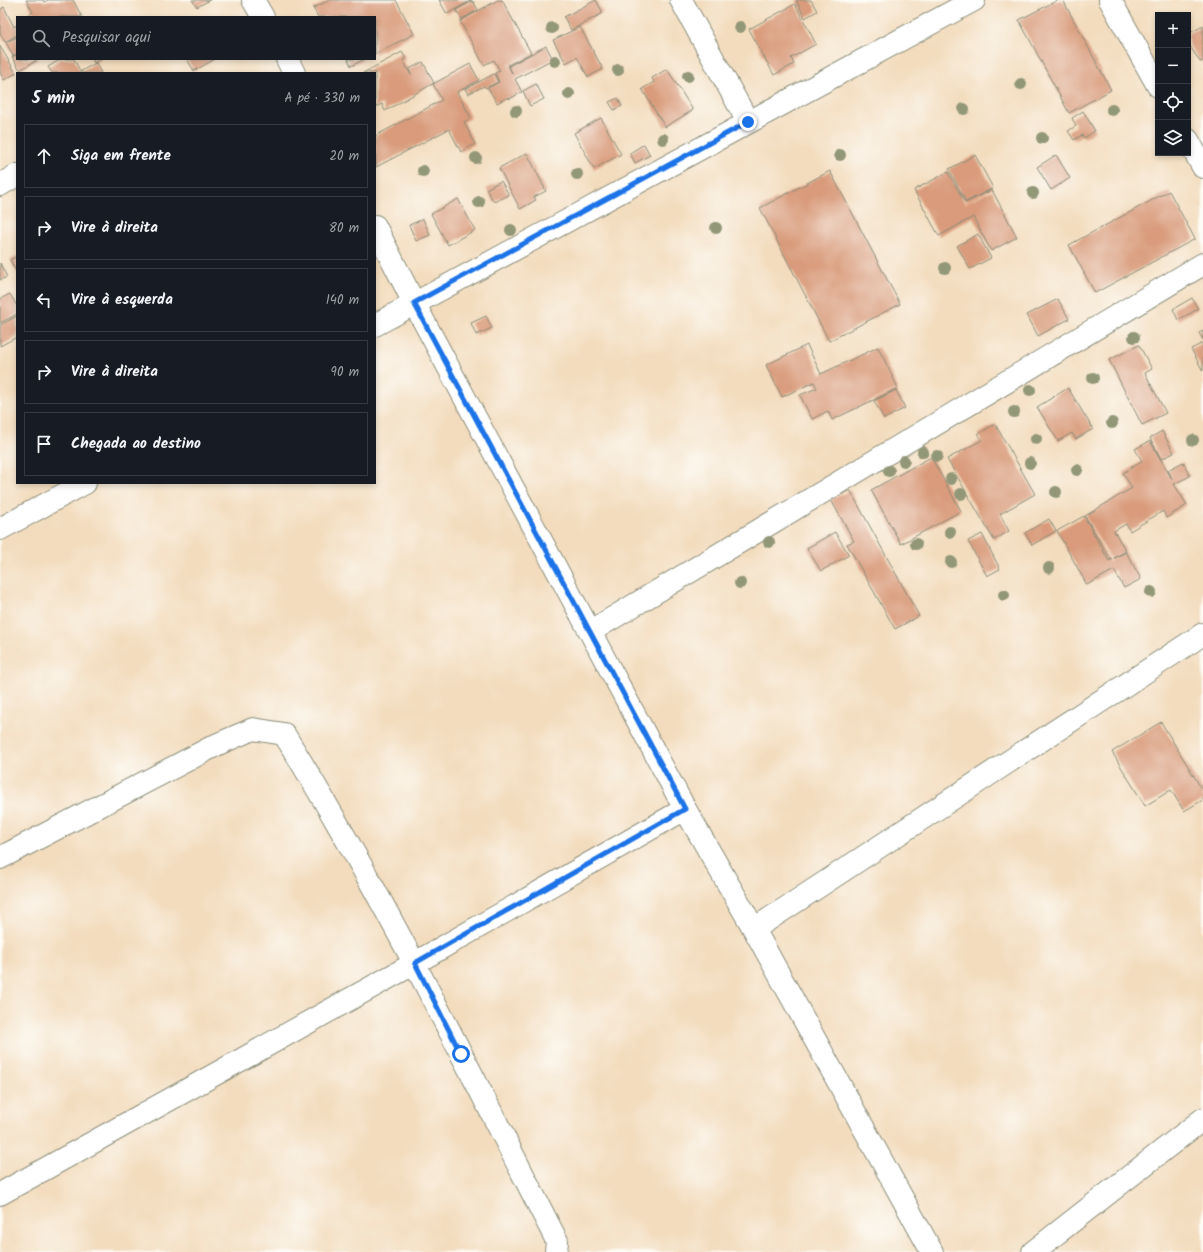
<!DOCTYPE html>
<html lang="pt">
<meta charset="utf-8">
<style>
:root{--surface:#171b24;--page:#20242c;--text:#f1f3f6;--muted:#9ea1a6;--line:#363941}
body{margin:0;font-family:Kalam,sans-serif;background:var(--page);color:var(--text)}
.controls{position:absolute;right:12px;top:12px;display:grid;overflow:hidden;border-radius:0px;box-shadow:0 2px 6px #0003}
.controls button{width:36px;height:36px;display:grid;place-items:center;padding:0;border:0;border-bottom:1px solid var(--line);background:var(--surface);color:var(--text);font:20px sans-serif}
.stop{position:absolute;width:12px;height:12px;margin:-9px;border:3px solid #1a73e8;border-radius:50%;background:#fff}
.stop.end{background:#1a73e8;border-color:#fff;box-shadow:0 1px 4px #0008}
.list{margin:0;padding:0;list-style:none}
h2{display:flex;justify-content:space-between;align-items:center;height:52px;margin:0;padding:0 16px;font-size:17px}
h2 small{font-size:13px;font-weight:400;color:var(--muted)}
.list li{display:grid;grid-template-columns:26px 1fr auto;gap:12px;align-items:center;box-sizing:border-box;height:64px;margin:0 8px 8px;padding:0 8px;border:1px solid var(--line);border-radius:0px}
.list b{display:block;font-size:15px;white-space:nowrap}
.list em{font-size:13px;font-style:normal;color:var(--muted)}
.icon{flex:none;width:22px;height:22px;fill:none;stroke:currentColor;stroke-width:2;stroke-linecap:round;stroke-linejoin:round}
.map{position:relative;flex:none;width:1203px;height:1252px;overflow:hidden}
.search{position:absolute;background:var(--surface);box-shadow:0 2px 6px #0003;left:16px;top:16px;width:360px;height:44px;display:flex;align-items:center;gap:10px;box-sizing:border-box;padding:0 14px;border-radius:0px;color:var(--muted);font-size:15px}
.panel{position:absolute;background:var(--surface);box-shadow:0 2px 6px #0003;left:16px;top:72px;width:360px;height:412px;border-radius:0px}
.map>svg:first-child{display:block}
.building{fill:#d99b7c}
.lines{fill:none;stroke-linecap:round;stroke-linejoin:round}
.street-casing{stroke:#898c78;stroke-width:24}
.street{stroke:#fff;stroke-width:22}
.tree{fill:#929778}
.route{stroke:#1a73e8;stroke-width:5}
</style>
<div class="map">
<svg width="1203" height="1252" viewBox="0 0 1203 1252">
<rect width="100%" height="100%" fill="#fdfcf7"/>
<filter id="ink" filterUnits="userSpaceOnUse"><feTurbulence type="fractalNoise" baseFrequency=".025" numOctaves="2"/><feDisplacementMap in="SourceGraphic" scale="8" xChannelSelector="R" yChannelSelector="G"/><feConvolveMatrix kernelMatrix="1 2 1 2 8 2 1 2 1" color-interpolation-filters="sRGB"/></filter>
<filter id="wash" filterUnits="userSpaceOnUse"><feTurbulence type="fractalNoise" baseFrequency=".012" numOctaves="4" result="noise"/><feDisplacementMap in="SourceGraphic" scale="16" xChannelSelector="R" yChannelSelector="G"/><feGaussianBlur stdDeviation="0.9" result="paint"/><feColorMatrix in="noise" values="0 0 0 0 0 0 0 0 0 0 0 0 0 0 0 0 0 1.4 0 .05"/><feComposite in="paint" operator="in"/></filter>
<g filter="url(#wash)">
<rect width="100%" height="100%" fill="#f3dcbd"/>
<g id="blocks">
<path class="building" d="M26,0H43L44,2L48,0H73L82,17H24L33,12Z
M192,0H210L197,7Z
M330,0H396L414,34L375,54V17H318L313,8Z
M439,0H472L447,14Z
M498,0H502L531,53L508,65L512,73L509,66L546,46L553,59L515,79L522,92L509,99L508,97L497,103L488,88L499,82L495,73L500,71L494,60L484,65L460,21Z
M596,0L603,13L571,30L564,17Z
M796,0H811L817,11L805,18Z
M1058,0H1063L1111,90L1069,113L1019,20Z
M473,1L478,10L462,19L456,10Z
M795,4L816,44L791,58L794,64L774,75L749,29Z
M4,7L14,27L17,25V35L5,42L0,33V10Z
M1203,26V61L1200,62L1188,43V34Z
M580,27L603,69L588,77L577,57L566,63L553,40Z
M17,37V54L13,56L6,42Z
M0,46L16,73L4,80L0,73Z
M402,52L406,59L403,60L411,75L409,69L423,62L434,83L385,111L382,104L375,107V73H363Z
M17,55V59H39L20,70L12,57Z
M61,59H74L81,73H52L48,67Z
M92,59H102L94,63Z
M187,59H215L194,71Z
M348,59H365L351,66Z
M96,63L101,73H83L81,71Z
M470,64L479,80L457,92L471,118L464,122L475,144L461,152L449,129L376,167L375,136L442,100L433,84Z
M667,69L693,110L665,127L642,89L654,82L652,78Z
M494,74L498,82L486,88L484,86L468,94L465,89Z
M536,84L544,99L530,106L523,91Z
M618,98L622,106L614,110L609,102Z
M1083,111L1095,131L1084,138L1082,135L1074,140L1068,131L1076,126L1072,118Z
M601,118L621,154L594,169L574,133Z
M644,144L650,155L635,163L630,153Z
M527,153L546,191L534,197L536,200L520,209L499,168Z
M975,155L993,188L966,202L949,169Z
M1056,155L1070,178L1051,190L1037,167Z
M830,171L900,304L829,341L760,208Z
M948,172L965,203L992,190L1017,237L991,251L973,217L939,236L914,190Z
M501,181L509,195L494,202L486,189Z
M1169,191L1195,239L1095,293L1069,245Z
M458,199L475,230L448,245L431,214Z
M423,219L430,235L416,241L409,225Z
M978,234L991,258L970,269L957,246Z
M17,256V273L10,260Z
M0,263L7,277L0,280Z
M10,294L17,306V314L0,323V299Z
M1192,298L1198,309L1178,320L1173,309Z
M1058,299L1069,319L1038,336L1027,315Z
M17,316V337L0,346V325Z
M486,316L492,328L476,335L471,323Z
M1203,331V340L1199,333Z
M1203,343V371L1191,349Z
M807,345L821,374L878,347L898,388L832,420L828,411L812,419L800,395L817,388L814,382L782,397L766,365Z
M1139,345L1152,369L1145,373L1166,413L1142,425L1109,360Z
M1068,388L1093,429L1076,439L1072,433L1058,441L1037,407Z
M896,390L905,408L884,419L874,401Z
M995,424L1035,494L1000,514L1009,531L994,540L947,459L982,440L978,434Z
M1162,431L1174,453L1161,459L1150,438Z
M1150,441L1172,479L1168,470L1183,462L1190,476L1174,484L1187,505L1166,518L1163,511L1130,531L1126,524L1114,531L1126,551L1111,560L1085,516L1132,488L1123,473L1142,461L1135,449Z
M931,457L961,511L901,544L871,490Z
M850,490L919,616L895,629L847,544L854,541L831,500Z
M1084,516L1109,561L1126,552L1141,579L1124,588L1114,570L1087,585L1057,531Z
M1049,519L1056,531L1032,545L1025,533Z
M835,532L849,555L821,571L807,548Z
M982,534L1000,569L987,576L968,541Z
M1161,722L1203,791V800L1184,811L1171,790L1145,806L1112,752Z"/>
</g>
</g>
<g filter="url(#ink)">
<use href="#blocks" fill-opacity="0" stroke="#898c78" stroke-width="1"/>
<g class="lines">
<g class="street-casing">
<path id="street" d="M253,0L263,17
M681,0L748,122
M1110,0L1158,86
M287,59L294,73
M1188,140L1203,167
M0,185L17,175
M375,226L414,303L685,809L754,929L932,1252
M375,325L974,0
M0,529L85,483
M591,631L1203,264
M0,858L218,744L253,729L284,734C385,897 469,1070 557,1241L556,1252
M754,929L1203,634
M0,1194L415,963L685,809
M1033,1252L1203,1119"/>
</g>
<use href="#street" class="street"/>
</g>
<g class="tree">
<circle cx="740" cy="27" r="6"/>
<circle cx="552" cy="28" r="6"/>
<circle cx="555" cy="61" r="6"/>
<circle cx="618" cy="70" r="6"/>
<circle cx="688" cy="76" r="6"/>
<circle cx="1021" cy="84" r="6"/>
<circle cx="569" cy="94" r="6"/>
<circle cx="964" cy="109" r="6"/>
<circle cx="1112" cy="110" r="6"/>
<circle cx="516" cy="111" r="6"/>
<circle cx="1042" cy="138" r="6"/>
<circle cx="663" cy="139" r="6"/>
<circle cx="840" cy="155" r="6"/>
<circle cx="476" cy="158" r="6"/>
<circle cx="423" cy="171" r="6"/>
<circle cx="577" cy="174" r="6"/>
<circle cx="1033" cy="193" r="6"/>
<circle cx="479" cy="202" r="6"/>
<circle cx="716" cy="228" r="6"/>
<circle cx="511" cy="230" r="6"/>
<circle cx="945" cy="268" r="6"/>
<circle cx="1134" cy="337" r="6"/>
<circle cx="1093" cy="378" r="6"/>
<circle cx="1030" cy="390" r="6"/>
<circle cx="1014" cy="412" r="6"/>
<circle cx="1112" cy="423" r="6"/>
<circle cx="1036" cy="439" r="6"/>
<circle cx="1193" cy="440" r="6"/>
<circle cx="923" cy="452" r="6"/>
<circle cx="937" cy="456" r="6"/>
<circle cx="904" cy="461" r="6"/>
<circle cx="1030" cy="463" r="6"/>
<circle cx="1077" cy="470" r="6"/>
<circle cx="889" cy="471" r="6"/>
<circle cx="951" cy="479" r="6"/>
<circle cx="1056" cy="492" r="6"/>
<circle cx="961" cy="494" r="6"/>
<circle cx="950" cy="532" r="6"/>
<circle cx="769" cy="542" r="6"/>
<circle cx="916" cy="544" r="6"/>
<circle cx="951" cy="562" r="6"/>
<circle cx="1049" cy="568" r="6"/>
<circle cx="740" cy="583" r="6"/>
<circle cx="1151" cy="592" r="6"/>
<circle cx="1004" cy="595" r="6"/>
</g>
</g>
<g class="lines" filter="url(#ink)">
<path class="route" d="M461,1054L415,963L685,809L414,303L748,122"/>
</g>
</svg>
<div class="controls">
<button>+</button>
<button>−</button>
<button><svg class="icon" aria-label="locate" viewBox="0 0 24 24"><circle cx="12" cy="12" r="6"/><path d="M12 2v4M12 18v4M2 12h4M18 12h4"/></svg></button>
<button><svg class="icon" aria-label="layers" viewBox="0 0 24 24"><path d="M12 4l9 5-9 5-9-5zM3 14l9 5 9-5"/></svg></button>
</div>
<div class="stop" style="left:461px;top:1054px"></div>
<div class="stop end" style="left:748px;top:122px"></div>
<div class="search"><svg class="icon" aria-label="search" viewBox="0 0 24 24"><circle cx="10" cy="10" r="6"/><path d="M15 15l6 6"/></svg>Pesquisar aqui</div>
<section class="panel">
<h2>5 min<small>A pé · 330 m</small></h2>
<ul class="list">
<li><svg class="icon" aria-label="ahead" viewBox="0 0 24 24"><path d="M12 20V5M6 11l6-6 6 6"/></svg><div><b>Siga em frente</b></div><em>20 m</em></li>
<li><svg class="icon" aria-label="right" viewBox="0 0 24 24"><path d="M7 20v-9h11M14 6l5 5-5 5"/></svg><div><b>Vire à direita</b></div><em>80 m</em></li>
<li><svg class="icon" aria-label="left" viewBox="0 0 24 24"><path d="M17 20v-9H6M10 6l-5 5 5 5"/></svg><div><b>Vire à esquerda</b></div><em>140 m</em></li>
<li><svg class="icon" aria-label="right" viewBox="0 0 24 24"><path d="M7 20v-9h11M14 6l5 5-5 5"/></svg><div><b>Vire à direita</b></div><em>90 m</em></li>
<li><svg class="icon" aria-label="arrive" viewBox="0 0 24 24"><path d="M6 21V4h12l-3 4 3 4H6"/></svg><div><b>Chegada ao destino</b></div></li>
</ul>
</section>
</div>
